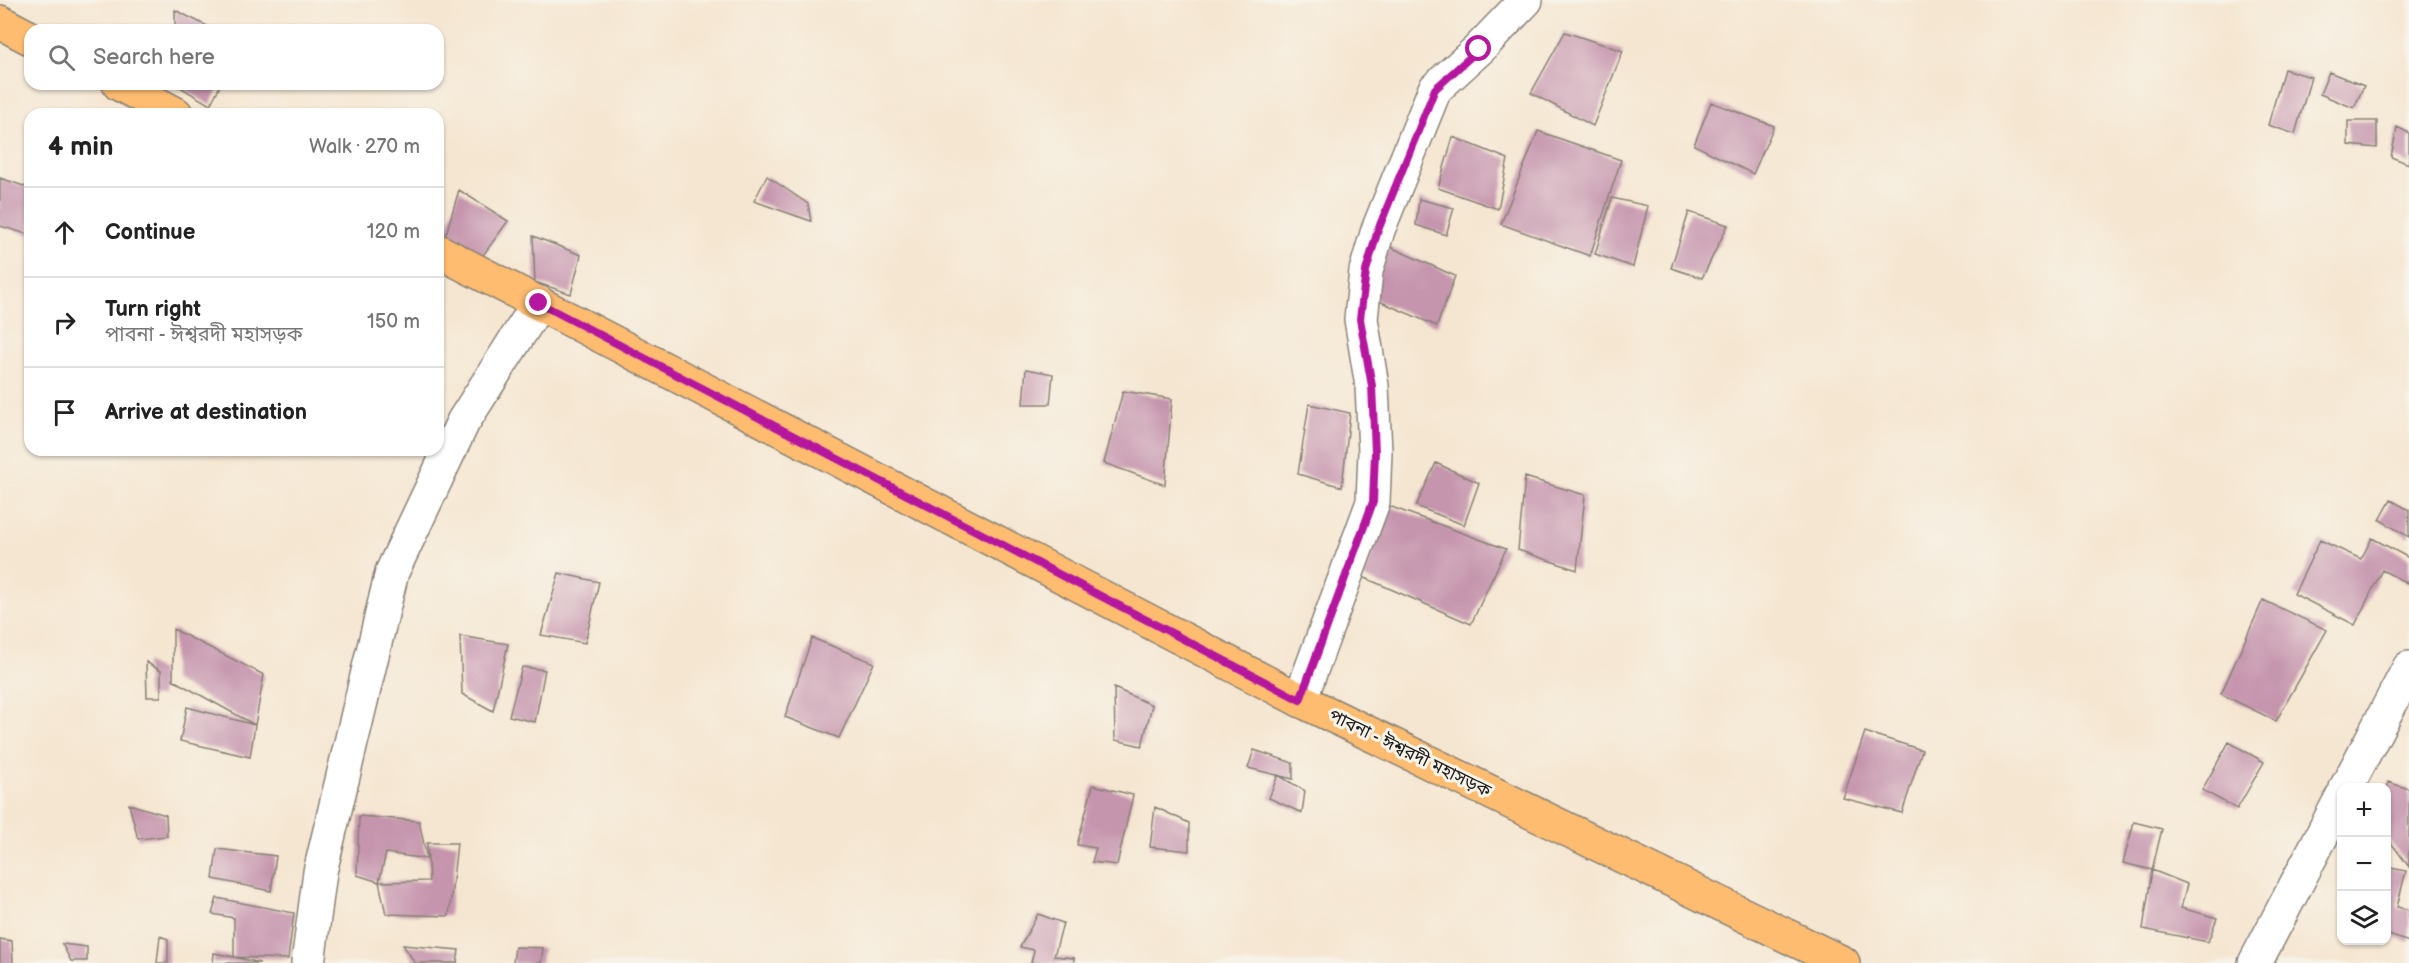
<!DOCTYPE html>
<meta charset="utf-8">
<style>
:root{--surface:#fff;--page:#f6f6f6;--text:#222;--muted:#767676;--line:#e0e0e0}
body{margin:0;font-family:"Balsamiq Sans","Noto Sans Bengali",sans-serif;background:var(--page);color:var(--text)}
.controls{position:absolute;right:18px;bottom:18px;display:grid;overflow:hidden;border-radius:12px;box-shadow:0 2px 4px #0004}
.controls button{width:54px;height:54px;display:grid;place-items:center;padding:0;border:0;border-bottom:2px solid var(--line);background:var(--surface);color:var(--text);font:30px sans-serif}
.stop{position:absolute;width:18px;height:18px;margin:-14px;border:4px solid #b5179e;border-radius:50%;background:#fff}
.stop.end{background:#b5179e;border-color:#fff;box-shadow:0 2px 6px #0008}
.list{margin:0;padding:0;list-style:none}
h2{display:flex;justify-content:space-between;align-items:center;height:78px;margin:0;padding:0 24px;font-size:26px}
h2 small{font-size:20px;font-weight:400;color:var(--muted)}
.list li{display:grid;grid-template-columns:39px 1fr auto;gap:18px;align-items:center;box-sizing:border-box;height:90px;padding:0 24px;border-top:2px solid var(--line)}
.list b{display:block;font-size:22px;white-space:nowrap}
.list p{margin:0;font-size:20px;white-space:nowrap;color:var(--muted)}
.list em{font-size:20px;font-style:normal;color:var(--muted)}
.icon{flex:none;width:33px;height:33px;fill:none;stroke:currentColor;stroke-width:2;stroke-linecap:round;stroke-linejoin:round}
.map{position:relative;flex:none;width:2409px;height:963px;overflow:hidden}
.search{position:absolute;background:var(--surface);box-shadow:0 2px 4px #0004;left:24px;top:24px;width:420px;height:66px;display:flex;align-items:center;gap:15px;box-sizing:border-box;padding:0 21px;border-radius:18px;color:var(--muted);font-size:22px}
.panel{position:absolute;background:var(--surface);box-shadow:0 2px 4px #0004;left:24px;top:108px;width:420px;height:348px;border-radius:18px}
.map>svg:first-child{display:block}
.building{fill:#c594ad}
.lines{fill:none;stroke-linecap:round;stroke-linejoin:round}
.minor-casing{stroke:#888176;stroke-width:36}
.primary-casing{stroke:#888176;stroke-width:36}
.minor{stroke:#fff;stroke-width:33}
.primary{stroke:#febc70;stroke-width:33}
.route{stroke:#b5179e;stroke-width:8}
.labels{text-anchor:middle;stroke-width:6;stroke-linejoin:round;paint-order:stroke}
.street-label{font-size:18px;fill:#1c1c1c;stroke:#f7f3e8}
</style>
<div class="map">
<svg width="2409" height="963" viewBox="0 0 2409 963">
<rect width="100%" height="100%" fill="#f7f3e8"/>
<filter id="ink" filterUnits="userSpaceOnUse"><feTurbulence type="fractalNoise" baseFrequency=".0167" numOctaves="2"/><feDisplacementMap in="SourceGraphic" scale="12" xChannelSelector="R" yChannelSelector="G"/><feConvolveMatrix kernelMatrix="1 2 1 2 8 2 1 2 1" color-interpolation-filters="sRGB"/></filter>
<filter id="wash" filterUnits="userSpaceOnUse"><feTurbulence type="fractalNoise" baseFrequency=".008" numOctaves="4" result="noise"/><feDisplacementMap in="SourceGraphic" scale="24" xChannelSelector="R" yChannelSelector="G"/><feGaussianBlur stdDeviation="1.35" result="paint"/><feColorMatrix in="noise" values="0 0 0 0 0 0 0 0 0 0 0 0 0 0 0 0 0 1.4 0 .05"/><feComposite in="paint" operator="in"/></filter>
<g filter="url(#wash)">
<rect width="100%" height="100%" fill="#f5e6d1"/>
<g id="blocks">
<path class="building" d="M175,10L215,30H175Z
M1565,32L1623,51L1593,126L1531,93Z
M2284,69L2311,77L2295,134L2268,125Z
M2329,72L2364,86L2354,108L2320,94Z
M175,84H221L210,105Z
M1711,102L1774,126L1753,174L1694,145Z
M2348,121H2377V148L2348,145Z
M2397,127L2409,133V164L2391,157Z
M1538,131L1621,160L1590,256L1501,224Z
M1453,137L1508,159L1498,209L1438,188Z
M767,176L808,204L811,221L754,201Z
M0,178L30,188V235L0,226Z
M459,190L508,221L473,269L445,237Z
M1612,198L1648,206L1633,267L1595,254Z
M1419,199L1454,208L1446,235L1416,225Z
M1689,212L1728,225L1702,278L1671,268Z
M533,236L581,255L571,294L535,282Z
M1388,246L1455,276L1437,326L1372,298Z
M1026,369L1053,374L1050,404H1023Z
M1123,391L1172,399L1165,485L1104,463Z
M1309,404L1350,413L1342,487L1298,474Z
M1436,463L1479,483L1464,525L1416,506Z
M1525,477L1585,495L1577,570L1518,550Z
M2391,500L2409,510V537L2380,520Z
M1389,506L1506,549L1471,624L1363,577Z
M2372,538L2409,558V584L2382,570L2355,625L2294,594L2320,540L2361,559Z
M559,573L599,582L585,643L541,635Z
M2263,600L2327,630L2276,721L2221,694Z
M173,629L264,675L255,725L173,680Z
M460,636L508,644L493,711L462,694Z
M812,638L874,663L839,738L785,717Z
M146,662L161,671V697H147Z
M522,667L545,670L535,722L509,716Z
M1114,688L1152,705L1142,746L1115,740Z
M187,707L255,725L250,757L180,741Z
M1865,732L1922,750L1902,813L1843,798Z
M2229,742L2264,762L2237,809L2202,790Z
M1254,750L1293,763V779L1248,768Z
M1278,775L1305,791L1302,813L1269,798Z
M2388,782L2409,789V867L2386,836Z
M1093,785L1133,795L1117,865L1092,862L1096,848L1077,845Z
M129,804L166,815L167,836L138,839Z
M1155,807L1189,823V851L1150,847Z
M359,816L419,821L427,859L386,853L379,882L357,875Z
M2134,822L2162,829L2152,870L2123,863Z
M427,843H457L449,916L386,914L379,882L429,881Z
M217,849L276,856L271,891L213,879Z
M2386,867L2406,871L2397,907L2409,910V942L2386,934Z
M2152,870L2187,884L2181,908L2217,918L2208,942L2143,929Z
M217,898L294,913L288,959L234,957L260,963H213L214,953L234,957V918L212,914Z
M1038,914L1063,923L1054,956L1074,958V963H1031L1034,950L1020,947Z
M160,936L168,939V963H157Z
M0,939L12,941L13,963H0Z
M62,944L87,947V961H71Z
M403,945L459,950L457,963H415Z
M515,947L543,948L541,963H513Z"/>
</g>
</g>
<g filter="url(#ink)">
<use href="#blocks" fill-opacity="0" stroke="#888176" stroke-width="1.5"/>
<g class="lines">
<g class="minor-casing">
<path id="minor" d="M1300,700L1373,502L1375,452L1372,386L1361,319L1366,271L1378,230L1435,89L1479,49L1526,0
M2346,788L2409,668
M308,963L320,872L392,572L463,422L539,303
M2255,963L2342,797"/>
</g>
<g class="primary-casing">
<path id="primary" d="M0,22L30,38
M119,84L176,114
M438,251L1300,700L1843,963"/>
</g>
<use href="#minor" class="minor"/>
<use href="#primary" class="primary"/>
</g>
</g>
<g class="lines" filter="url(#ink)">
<path class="route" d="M539,303L1300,700L1373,502L1375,452L1372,386L1360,319L1366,271L1378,230L1435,89L1479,49"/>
</g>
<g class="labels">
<g class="street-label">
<text transform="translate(1410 753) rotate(26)" y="6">পাবনা - ঈশ্বরদী মহাসড়ক</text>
</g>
</g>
</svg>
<div class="controls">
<button>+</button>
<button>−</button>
<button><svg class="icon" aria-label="layers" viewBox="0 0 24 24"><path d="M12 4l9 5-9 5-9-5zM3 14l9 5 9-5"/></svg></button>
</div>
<div class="stop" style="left:1479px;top:49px"></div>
<div class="stop end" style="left:539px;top:303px"></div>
<div class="search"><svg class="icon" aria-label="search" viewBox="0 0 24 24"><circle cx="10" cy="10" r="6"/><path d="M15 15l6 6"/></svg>Search here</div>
<section class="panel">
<h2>4 min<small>Walk · 270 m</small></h2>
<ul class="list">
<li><svg class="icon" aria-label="ahead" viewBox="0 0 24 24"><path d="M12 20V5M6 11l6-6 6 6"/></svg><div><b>Continue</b></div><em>120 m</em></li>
<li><svg class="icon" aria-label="right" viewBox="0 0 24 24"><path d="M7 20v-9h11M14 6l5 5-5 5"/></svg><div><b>Turn right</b><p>পাবনা - ঈশ্বরদী মহাসড়ক</p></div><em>150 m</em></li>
<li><svg class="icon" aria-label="arrive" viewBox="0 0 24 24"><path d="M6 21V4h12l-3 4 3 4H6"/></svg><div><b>Arrive at destination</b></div></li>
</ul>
</section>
</div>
